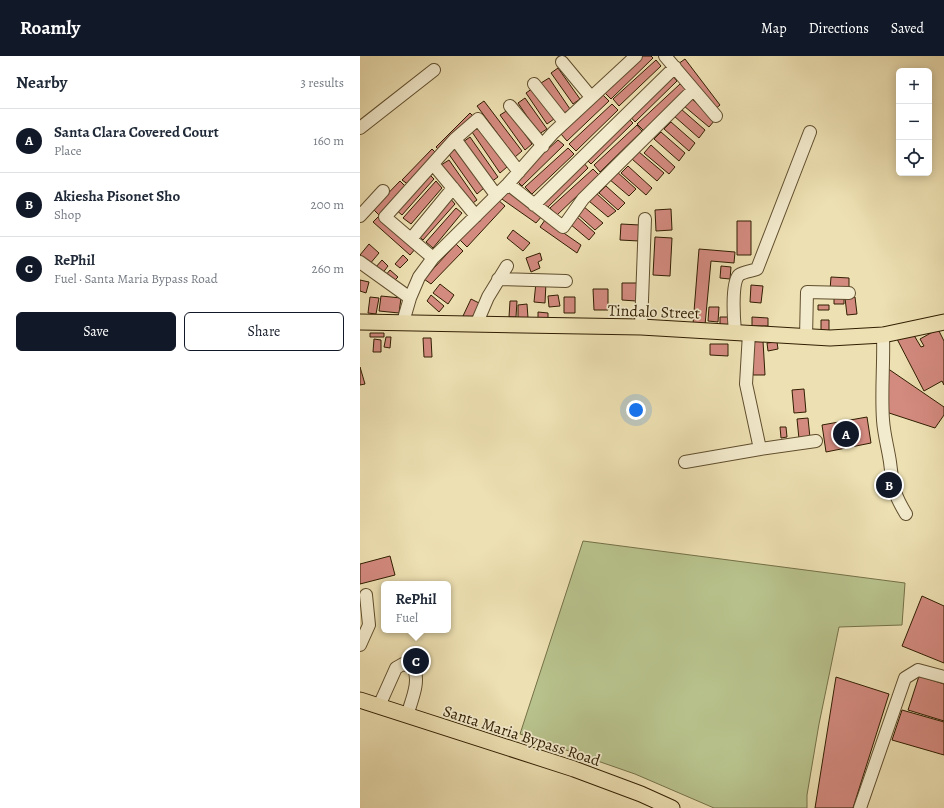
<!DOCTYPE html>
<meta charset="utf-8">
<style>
:root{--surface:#fff;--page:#f2f2f3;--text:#1f2937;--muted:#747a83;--line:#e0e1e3;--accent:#111827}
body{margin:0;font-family:Alegreya,serif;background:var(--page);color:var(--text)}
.controls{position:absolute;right:12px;top:12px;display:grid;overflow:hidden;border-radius:6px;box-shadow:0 2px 10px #0003}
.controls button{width:36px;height:36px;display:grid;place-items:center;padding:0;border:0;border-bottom:1px solid var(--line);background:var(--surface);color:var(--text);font:20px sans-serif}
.you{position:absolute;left:276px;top:354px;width:14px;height:14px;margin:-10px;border:3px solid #fff;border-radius:50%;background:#1a73e8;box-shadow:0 0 0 6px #1a73e833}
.badge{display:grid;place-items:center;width:26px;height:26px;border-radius:50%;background:var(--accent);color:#fff;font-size:13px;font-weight:700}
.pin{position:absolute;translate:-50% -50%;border:2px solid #fff;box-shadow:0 1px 4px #0006}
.popup{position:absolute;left:21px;top:525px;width:70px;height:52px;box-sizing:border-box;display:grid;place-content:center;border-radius:6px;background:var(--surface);filter:drop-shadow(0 1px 3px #0005);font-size:13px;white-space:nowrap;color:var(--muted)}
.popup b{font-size:15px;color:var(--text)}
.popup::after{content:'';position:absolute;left:50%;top:100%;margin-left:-8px;border:8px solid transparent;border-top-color:var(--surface)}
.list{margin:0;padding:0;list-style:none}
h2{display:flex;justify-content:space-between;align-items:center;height:52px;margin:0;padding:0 16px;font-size:17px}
h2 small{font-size:13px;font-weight:400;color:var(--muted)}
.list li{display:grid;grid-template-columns:26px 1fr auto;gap:12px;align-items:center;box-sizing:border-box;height:64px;padding:0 16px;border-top:1px solid var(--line)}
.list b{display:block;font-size:15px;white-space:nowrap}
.list p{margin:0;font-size:13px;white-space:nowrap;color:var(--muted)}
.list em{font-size:13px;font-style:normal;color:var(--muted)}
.actions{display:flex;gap:8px;padding:12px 16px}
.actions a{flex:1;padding:9px 0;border:1px solid var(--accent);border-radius:6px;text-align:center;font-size:14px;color:var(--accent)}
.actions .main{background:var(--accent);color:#fff}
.icon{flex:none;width:22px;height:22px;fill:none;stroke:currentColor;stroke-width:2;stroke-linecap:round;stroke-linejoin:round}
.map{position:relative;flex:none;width:584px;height:752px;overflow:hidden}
header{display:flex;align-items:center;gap:24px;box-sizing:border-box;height:56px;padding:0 20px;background:var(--accent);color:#fff}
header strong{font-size:19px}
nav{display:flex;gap:22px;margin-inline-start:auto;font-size:14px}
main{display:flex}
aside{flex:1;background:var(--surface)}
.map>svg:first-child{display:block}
.green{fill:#b8c28c;stroke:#747047}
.building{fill:#d38a7f;stroke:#311e02}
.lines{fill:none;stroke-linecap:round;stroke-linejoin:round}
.minor-casing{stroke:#604e2e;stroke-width:14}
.major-casing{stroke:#311e02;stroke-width:17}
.minor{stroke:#f3ebcd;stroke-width:12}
.major{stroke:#ede0b2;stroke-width:15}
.labels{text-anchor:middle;stroke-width:3.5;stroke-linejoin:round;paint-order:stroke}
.street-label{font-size:16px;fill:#311e02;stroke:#f3ebcd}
</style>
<header>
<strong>Roamly</strong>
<nav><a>Map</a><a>Directions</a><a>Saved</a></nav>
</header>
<main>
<aside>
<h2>Nearby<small>3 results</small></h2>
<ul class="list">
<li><span class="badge">A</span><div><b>Santa Clara Covered Court</b><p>Place</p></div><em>160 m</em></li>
<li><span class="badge">B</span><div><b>Akiesha Pisonet Sho</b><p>Shop</p></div><em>200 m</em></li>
<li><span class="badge">C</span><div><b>RePhil</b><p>Fuel · Santa Maria Bypass Road</p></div><em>260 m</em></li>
</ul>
<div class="actions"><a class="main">Save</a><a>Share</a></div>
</aside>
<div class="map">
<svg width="584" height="752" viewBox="0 0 584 752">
<rect width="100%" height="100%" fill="#ede0b2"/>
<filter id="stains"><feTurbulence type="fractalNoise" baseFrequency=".005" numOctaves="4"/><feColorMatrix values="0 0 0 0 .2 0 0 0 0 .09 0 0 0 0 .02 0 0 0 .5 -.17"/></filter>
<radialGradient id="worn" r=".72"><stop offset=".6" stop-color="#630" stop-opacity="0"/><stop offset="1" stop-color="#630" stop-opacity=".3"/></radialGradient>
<path class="green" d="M223,485L545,527L542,569L479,571L459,668L447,739V752H354L275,718L160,678Z"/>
<path class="building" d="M283,0H291L293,2L251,43L244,36Z
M325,3L360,49L354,54L318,8Z
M296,4L301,10L259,50L253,43Z
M198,12L220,43L213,48L191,17Z
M312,19L317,25L275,66L269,59Z
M189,22L210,53L203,58L181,27Z
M320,28L326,34L284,75L277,68Z
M173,32L194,63L187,68L166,37Z
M243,39L249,45L207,85L201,78Z
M165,42L187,73L179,78L158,47Z
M331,42L355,64L349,71L324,50Z
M124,45L162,95L155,101L117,50Z
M252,48L258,54L216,95L209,88Z
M321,53L345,74L339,82L314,60Z
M148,54L172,88L165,94L140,59Z
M110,57L115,62L81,96L76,91Z
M267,61L273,67L231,108L224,101Z
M311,66L335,87L329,95L304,73Z
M277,69L282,75L240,116L234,109Z
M119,71L147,111L140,117L112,76Z
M301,76L325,97L319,105L294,83Z
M110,81L138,121L131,126L103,86Z
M198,84L204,89L162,130L155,123Z
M291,89L315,111L309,118L284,97Z
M96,92L124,132L117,138L88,97Z
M208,92L214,98L172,138L165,131Z
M72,93L78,99L49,129L42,124Z
M279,96L304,117L297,125L272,103Z
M89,104L117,144L110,149L81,109Z
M223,106L228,112L186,153L180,146Z
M268,110L292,132L286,139L261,117Z
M233,113L239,119L197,159L190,152Z
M256,115L276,133L269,140L249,123Z
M67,116L74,123L42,159L35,153Z
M40,125L46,131L19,159L13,153Z
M76,125L82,132L51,168L43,162Z
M246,130L265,147L258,154L239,137Z
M145,134L182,160L176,167L139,141Z
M236,137L256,155L248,161L229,145Z
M89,141L95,148L63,184L56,178Z
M137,143L145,150L107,191L100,184Z
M223,150L243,167L235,174L216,157Z
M96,152L102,157L73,192L66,186Z
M311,153L312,174L296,175L295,154Z
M19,160L56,192L50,199L13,166Z
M216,160L235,177L229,184L210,168Z
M185,164L221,189L217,197L180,171Z
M377,165H391V199H377Z
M261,168L280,169L279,185L260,184Z
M153,174L170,187L163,195L147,182Z
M295,181L312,182L310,220L293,219Z
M9,188L19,197L9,209L0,201V199Z
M96,188L103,195L71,228L64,223Z
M339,193L375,196L374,207L351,205L345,269L333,268Z
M180,197L182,204L178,206L180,212L171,216L166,202Z
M43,199L48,204L40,212L35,208Z
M22,204L28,210L22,218L15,212Z
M361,210L371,211L370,223L360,222Z
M30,214L38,221L32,227L25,220Z
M471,221L489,222V235L470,234Z
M0,224L9,226L6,237L0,235Z
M176,226H186L185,247L174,246Z
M262,227H277L276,245L262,244Z
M80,228L94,239L88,248L73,237Z
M391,229L403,230L401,247L390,246Z
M233,233H248V254H234Z
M71,239L84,250L79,256L67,245Z
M198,239L200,250L189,251L188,240Z
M21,240L41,242L39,257L19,255Z
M474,240H484V248H474Z
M10,241L19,242L16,258L8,257Z
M204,241H215V257H204Z
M495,241L497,258L487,259L485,242Z
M111,243L121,248L113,265L103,260Z
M150,245H157L156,261H149Z
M167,248L168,262H158V249Z
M458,249H469V254H458Z
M349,251H359L358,266L348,265Z
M178,256L188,257V265H178Z
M360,261H370V270H360Z
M392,261L408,262V270H392Z
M461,264H469V275H461Z
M578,273L584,285V329L582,325L564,335L537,283L552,276L561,291L564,290L560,283Z
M10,277H24V281H10Z
M26,281H31L30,292L24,291Z
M63,282H71L72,301H64Z
M14,283L21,284V296H13Z
M403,285L405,319H393L391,286Z
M417,286L418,293L408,295L407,287Z
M350,288H368V300L350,299Z
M0,311L5,328L0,329Z
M527,312L584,351V359L575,372L526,356Z
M444,333L446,356L434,357L432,334Z
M507,361L511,387L466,396L462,369Z
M448,362L450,382L439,383L437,363Z
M420,371H426L427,381L421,382Z
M30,500L35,519L0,528V508Z
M562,540L584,550V607L542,590Z
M559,620L584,628V665L548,654Z
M476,621L529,638L493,752H455Z
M542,654L584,666V699L532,684Z"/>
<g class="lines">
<g class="minor-casing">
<path id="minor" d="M305,0L356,60
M202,6L231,41
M174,28L204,66
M150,50L183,90
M0,72L74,14
M95,83L136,139
M73,108L116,160
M148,128L203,171L223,143L333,34
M174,149L315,11
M0,160L23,135
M51,183L93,132
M73,202L25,161L95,83L118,63L159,116
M0,206L50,242
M138,223L206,225
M43,266L50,242L59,221L73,202L148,128L193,77L276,0
M116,269L128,241L147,210
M281,271L285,163
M375,276C374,265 371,227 379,219C383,216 392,215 397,213L450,76
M389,277L386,328L400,393L456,385
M523,279C524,307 521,336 523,364C524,379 528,392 530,406C533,430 533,437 546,458
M446,281L447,236L489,237
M325,406L400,393
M0,589L9,569L6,539
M19,650L36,612L43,608L53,611C61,625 51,645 47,660
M500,752L545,622L558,614L584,621"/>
</g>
<g class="major-casing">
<path id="major" d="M0,266L281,271L470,282L523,279L584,266
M0,644L214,713L281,738L312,752"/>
</g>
<use href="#minor" class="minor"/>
<use href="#major" class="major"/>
</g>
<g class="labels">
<g class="street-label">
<text transform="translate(294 255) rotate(2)" y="6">Tindalo Street</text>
<text transform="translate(162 679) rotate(18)" y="6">Santa Maria Bypass Road</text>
</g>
</g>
<rect width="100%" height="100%" filter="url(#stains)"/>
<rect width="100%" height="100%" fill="url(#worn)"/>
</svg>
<div class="controls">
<button>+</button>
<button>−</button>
<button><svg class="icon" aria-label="locate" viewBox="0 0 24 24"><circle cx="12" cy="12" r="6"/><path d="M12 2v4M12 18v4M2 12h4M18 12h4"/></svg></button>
</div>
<div class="you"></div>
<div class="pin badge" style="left:486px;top:378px">A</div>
<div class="pin badge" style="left:529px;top:429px">B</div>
<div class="pin badge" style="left:56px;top:605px">C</div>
<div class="popup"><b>RePhil</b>Fuel</div>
</div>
</main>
